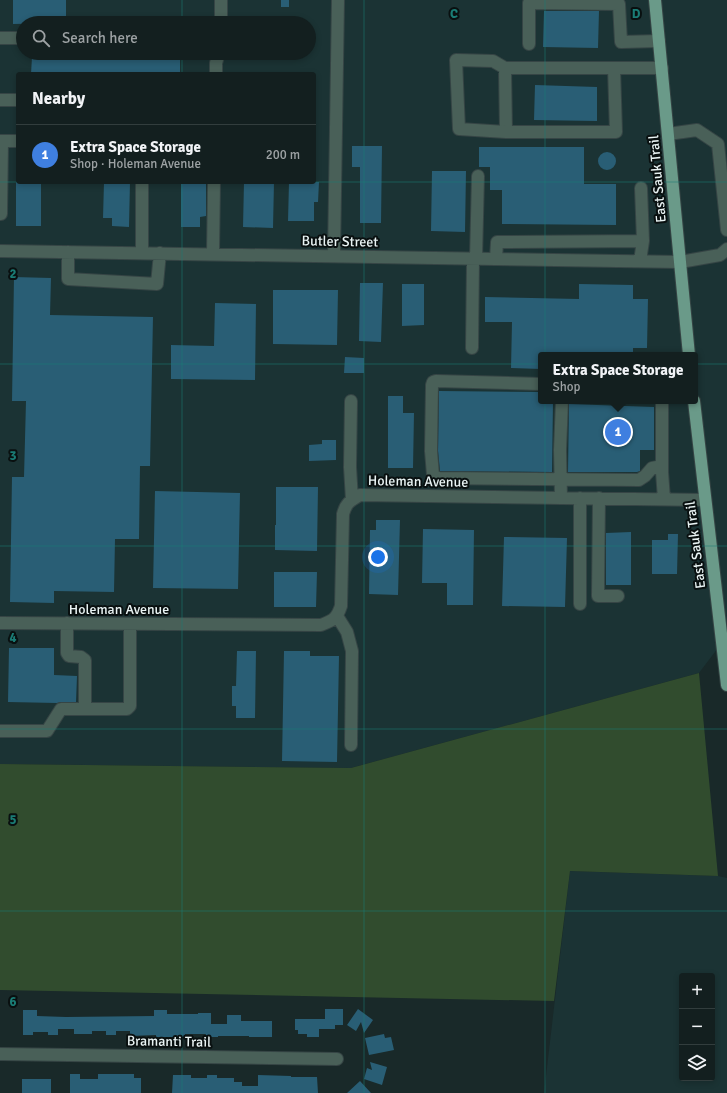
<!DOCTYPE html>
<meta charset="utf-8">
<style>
:root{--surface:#131f1f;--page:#1c2728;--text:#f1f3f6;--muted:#9da2a4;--line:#323d3d;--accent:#f790ce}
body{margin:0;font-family:Signika,sans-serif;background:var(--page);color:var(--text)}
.controls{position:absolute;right:12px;bottom:12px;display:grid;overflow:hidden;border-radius:4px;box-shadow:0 2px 6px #0003}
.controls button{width:36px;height:36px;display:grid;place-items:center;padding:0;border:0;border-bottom:1px solid var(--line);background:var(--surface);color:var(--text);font:20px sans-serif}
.you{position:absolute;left:378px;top:557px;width:14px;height:14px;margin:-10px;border:3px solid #fff;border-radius:50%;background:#1a73e8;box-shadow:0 0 0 6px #1a73e833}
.badge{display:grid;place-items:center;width:26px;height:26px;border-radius:50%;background:var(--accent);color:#fff;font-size:13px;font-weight:700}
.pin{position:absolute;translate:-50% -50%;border:2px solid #fff;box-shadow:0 1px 4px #0006}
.popup{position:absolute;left:538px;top:352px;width:160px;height:52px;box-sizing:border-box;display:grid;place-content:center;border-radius:4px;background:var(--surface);filter:drop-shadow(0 1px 3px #0005);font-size:13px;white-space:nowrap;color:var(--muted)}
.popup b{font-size:15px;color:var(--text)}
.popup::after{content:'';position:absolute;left:50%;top:100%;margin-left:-8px;border:8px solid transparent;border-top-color:var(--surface)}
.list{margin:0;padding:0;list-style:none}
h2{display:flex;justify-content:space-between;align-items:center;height:52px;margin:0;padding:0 16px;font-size:17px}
h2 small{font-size:13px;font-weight:400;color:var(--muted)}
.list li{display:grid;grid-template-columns:26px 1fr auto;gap:12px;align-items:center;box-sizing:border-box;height:60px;padding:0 16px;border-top:1px solid var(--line)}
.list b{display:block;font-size:15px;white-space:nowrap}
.list p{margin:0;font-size:13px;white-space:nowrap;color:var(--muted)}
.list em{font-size:13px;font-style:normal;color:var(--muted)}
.icon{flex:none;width:22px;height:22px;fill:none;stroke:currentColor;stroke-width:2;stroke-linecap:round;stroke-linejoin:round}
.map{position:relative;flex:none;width:727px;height:1093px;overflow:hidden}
.search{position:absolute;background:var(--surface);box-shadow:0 2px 6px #0003;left:16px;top:16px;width:300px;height:44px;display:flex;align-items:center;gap:10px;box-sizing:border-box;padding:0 14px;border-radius:22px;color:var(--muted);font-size:15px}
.panel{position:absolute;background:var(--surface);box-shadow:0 2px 6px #0003;left:16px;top:72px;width:300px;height:112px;border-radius:4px}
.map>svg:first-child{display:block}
.built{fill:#1b3334;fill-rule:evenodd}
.green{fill:#314c2e}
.building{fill:#295e75}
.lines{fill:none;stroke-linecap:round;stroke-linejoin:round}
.minor-casing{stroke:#364545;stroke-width:14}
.major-casing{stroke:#364545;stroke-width:14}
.minor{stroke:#496058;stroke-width:12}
.major{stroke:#6a9a89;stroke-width:12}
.grid{fill:none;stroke:#1a7c75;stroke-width:1;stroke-opacity:0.55}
.labels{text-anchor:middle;stroke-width:4;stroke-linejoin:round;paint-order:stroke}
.street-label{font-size:14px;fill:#eaf4f4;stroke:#091010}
.grid-label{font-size:13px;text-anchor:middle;font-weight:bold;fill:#1a7c75;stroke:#091010;stroke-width:4;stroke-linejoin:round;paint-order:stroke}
</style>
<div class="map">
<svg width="727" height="1093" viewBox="0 0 727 1093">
<rect width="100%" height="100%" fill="#192929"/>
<path class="built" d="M0,0H727V636L699,673L351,768L0,764ZM23,23H309V53H23ZM18,74H314V182H18ZM541,355H695V401H541Z
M570,871L718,876L727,878V1093H544ZM682,976H712V1078H682Z"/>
<path class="green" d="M699,673L718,876L570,871L554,1001L0,990V764L351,768Z"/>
<path class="building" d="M13,0H66V23L13,24Z
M281,0H289V7H281Z
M544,11H599L598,48L543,47Z
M32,57L180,59V74H31Z
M535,85L597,87V121L534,120Z
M352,146H382L381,223H360V167H352Z
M479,147H584V184H616V225L502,224V190H490V167H479Z
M598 161a9 9 0 1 1 18 0a9 9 0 1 1-18 0Z
M432,171H466L465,232L431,231Z
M16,182H41V226H16Z
M104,182H130L129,227L112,226V218H103Z
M181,182H206V216L200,217V227H181Z
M244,182H274L273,228L243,227Z
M289,182H319L318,202H314V221H288Z
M14,277L51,278L50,315L153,317L150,466H140L139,539H115L114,592L54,591V603L10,602L12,477H24L26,401H12Z
M360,283H383L381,342L359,341Z
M402,284H424V325L402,326Z
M579,284L633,285V299H648L647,348H633V355H541V369L511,368L512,322H485V297L579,299Z
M273,290H338L337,345L273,344Z
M215,303L256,304L255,380L171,379V345L214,346Z
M345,357L364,358V373H344Z
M439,391L541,392V401H553L552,472L440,471L438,451Z
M388,396H403V413H414L413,468H388Z
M569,404L654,407V450H640V471L637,472H568Z
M322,440H336V460L309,461V445L322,444Z
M276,487H318L317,551L275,550V525H276Z
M155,491L240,493L238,589L153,588Z
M376,520H400L398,595L369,594L370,530H376Z
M423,529L474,530L473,605H447V583H422Z
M631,532V585H606V533Z
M668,534H678L677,574H652V540H668Z
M504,537L567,538L565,607L502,606Z
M274,572H317L316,607H274Z
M9,648H54V675L77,676L76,702H61L57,703L8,702Z
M237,651H256L255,718H236V706H232V686H236Z
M284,651H310V656H339L337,762L282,761Z
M325,1009H343V1025H335V1029H319V1037H307V1034H298V1030H295V1019H325Z
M358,1009L373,1020L364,1033L361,1022L356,1031L347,1025Z
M23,1010H37V1016L66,1017L154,1016V1010H167V1014H198V1013H211V1024H227V1015H241V1021H272V1037H249V1036H218V1037H205L206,1034H185V1037H156V1035L130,1036V1031H116V1035H106V1031H92V1034H74V1029H58V1035H48V1032H33V1035H23Z
M384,1034L385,1038L391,1037L394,1050L369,1055L365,1038Z
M370,1062L387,1067L382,1085L364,1079L367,1068L372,1070Z
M70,1074H80V1079H98V1074H134V1078H141V1093H70Z
M173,1075H191V1078H207V1075H217V1078H234V1082H242V1086H258V1075L291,1076V1077H317L318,1093H172Z
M22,1079H51V1093H22Z
M360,1081L371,1093H347Z"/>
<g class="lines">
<g class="minor-casing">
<path id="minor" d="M221,23V0
M0,38H23
M529,44V3L619,4L621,42L659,41
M505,68L493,61L456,60L459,129L506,132
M614,68L616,132H506L505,68H662
M216,74V63L219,53
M0,100H18
M668,134L697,130L718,144L727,230
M0,141H18
M1,214L2,141
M0,251L680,262L720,255L727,249
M68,252V279L157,284L160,253
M142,253V182
M213,254L214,182
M334,256L338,0
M476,259L478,176
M496,259L497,242L643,241
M640,261L643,241L641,188
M472,348L473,259
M541,384L436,381L433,382L432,385L431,451L433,475L438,478L639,480L645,476L652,468L662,466
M351,401L350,467L352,500
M662,401V472L664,499
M561,498L560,450L562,401
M599,498L598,596H618
M580,604V498
M337,616L347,632L352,651L351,745
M0,623L321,625C334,620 337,618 341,606L343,514C346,503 350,501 360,495L705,500
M85,709H127L130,706V624
M0,731H47L61,709H85V660L81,657L69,656L67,653V623
M0,1054L337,1059"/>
</g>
<g class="major-casing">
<path id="major" d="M655,0L680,262L689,355
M694,401L727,685"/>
</g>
<use href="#minor" class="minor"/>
<use href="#major" class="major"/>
</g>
<path class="grid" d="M182,0V23M364,0V1093M545,0V1093M182,53V74M0,182H727M182,182V1093M0,364H727M0,546H727M0,729H727M0,911H727"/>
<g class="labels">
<g class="street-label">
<text transform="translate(657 179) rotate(-95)" y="5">East Sauk Trail</text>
<text transform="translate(340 241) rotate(1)" y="5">Butler Street</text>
<text transform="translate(418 481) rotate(1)" y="5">Holeman Avenue</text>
<text transform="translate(695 545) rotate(-97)" y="5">East Sauk Trail</text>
<text x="119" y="614">Holeman Avenue</text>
<text transform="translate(169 1041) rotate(1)" y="5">Bramanti Trail</text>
</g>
</g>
<g class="grid-label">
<text x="454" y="18">C</text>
<text x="636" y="18">D</text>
<text x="13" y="278">2</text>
<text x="13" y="460">3</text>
<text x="13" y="642">4</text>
<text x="13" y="824">5</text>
<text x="13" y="1006">6</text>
</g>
</svg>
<div class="controls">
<button>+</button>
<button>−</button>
<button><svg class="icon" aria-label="layers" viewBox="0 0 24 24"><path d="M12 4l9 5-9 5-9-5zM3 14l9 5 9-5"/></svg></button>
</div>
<div class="you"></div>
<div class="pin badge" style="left:618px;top:432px;background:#3f7fe0">1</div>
<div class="popup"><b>Extra Space Storage</b>Shop</div>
<div class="search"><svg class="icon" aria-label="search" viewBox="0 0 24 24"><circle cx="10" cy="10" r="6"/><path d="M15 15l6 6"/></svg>Search here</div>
<section class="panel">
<h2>Nearby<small></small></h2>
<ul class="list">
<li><span class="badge" style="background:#3f7fe0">1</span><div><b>Extra Space Storage</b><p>Shop · Holeman Avenue</p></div><em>200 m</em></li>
</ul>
</section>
</div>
